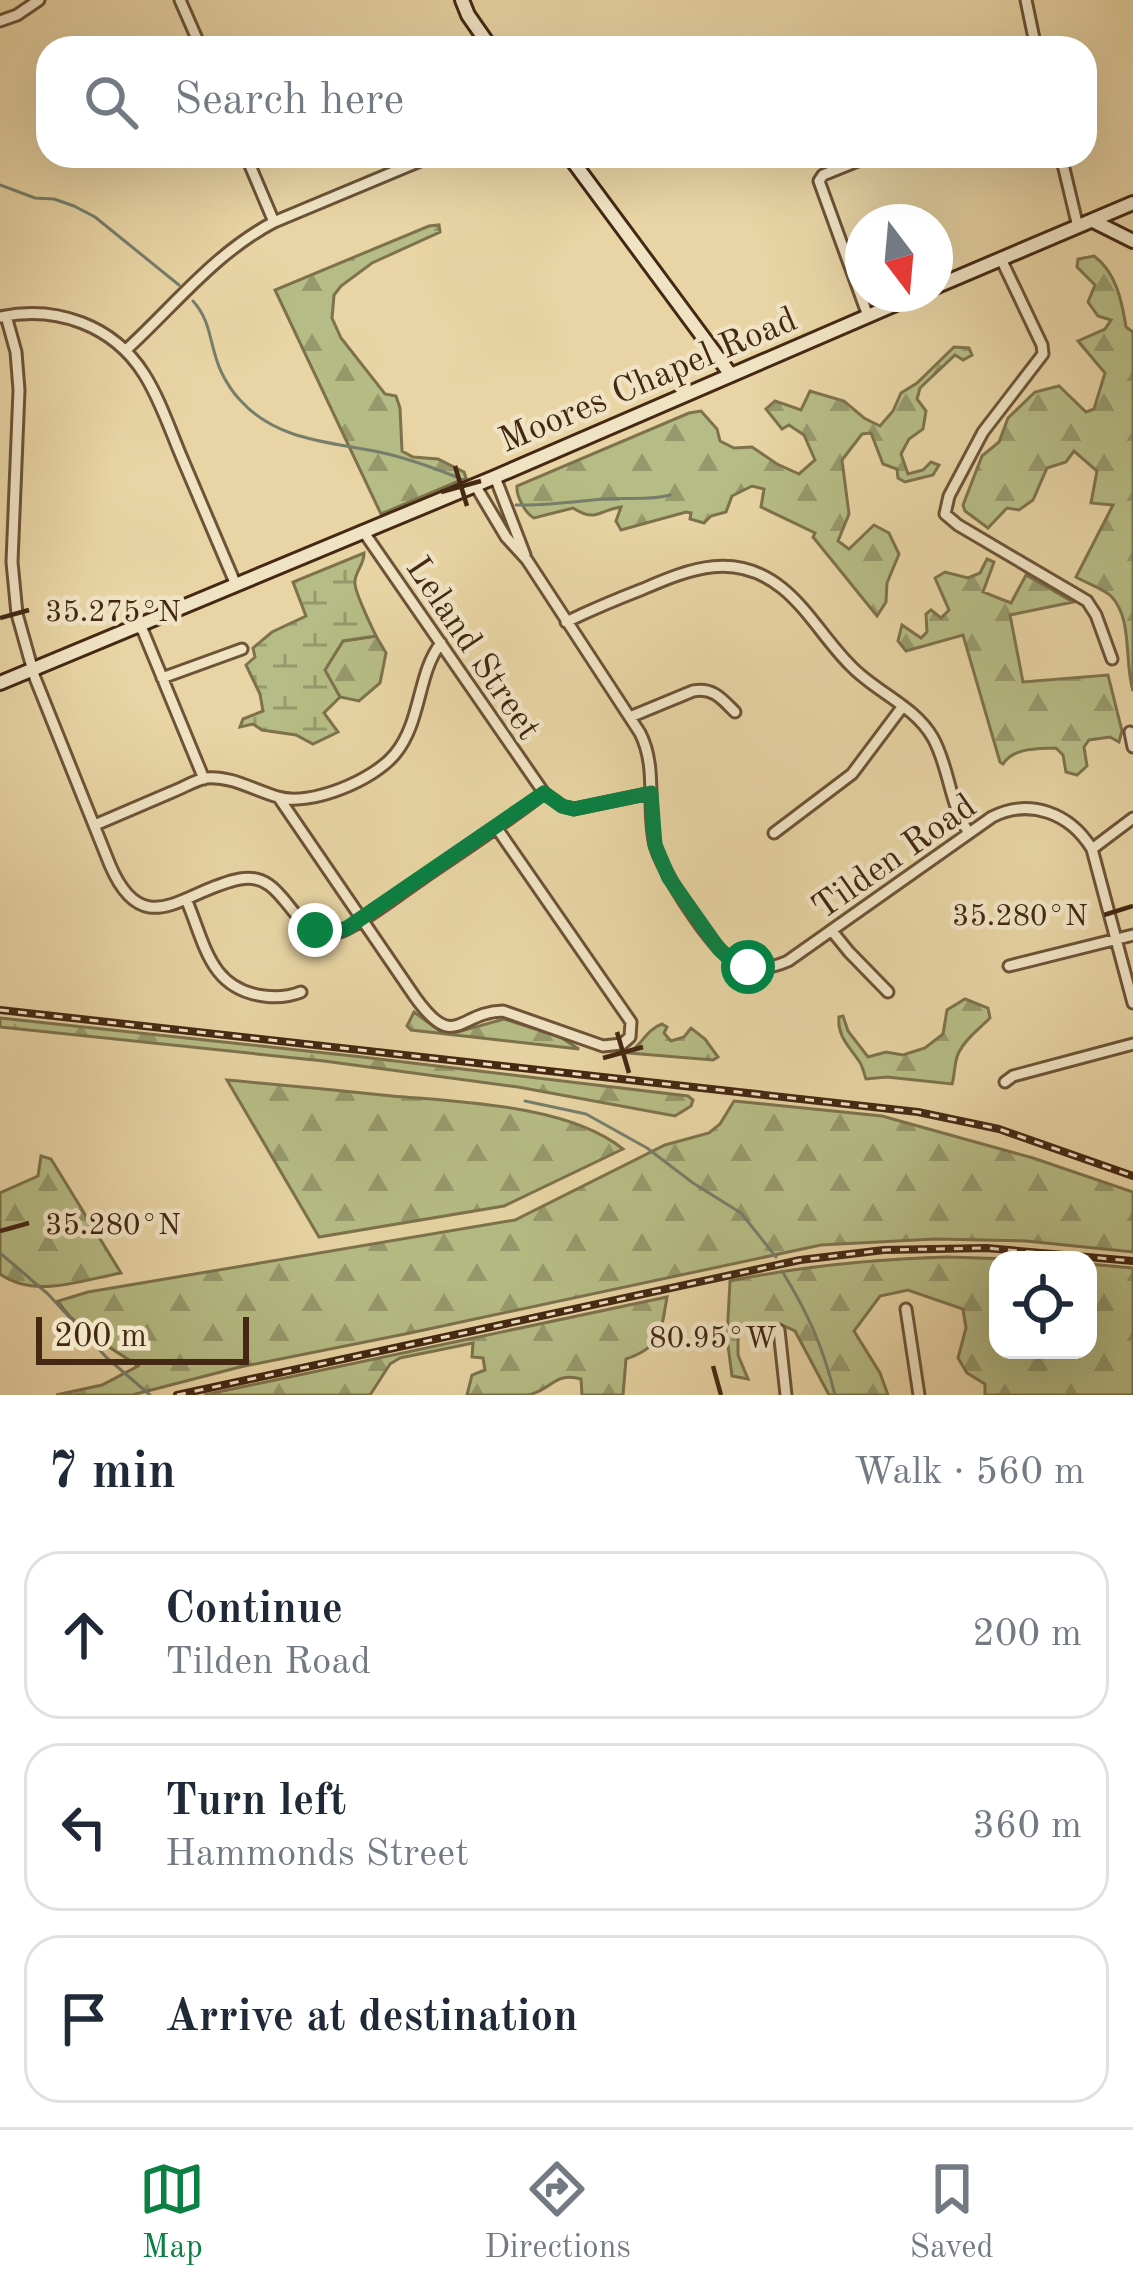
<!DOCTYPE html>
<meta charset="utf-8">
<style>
:root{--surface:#fff;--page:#f6f6f7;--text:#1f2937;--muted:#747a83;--line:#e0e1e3;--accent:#0b8043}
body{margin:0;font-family:"Old Standard TT",serif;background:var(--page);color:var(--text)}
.controls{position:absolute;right:36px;bottom:36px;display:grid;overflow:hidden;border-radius:24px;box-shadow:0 12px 48px #0002}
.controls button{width:108px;height:108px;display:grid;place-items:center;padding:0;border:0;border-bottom:3px solid var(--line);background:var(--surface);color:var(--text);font:60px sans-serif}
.compass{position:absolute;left:845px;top:204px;width:108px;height:108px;border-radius:50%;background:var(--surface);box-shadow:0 12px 48px #0002;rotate:164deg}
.scale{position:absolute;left:36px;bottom:30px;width:213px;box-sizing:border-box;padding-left:12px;border:6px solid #442813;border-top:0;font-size:33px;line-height:42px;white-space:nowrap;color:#442813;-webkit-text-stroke:9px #f0e3c4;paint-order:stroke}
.stop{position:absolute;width:36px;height:36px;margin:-27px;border:9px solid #0b8043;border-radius:50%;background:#fff}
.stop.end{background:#0b8043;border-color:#fff;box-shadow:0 3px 12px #0008}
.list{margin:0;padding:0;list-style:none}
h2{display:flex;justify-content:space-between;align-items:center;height:156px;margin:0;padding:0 48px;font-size:51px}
h2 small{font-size:39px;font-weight:400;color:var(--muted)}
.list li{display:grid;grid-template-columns:78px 1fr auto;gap:36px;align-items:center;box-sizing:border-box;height:168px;margin:0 24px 24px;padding:0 24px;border:3px solid var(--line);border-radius:36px}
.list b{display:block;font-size:45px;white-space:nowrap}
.list p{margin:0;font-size:39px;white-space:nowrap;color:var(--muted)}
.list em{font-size:39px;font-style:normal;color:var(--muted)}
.icon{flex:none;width:66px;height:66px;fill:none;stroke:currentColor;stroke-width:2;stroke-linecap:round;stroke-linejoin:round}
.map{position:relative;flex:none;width:1133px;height:1395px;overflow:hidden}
.search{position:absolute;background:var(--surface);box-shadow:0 12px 48px #0002;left:36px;right:36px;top:36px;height:132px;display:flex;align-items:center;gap:30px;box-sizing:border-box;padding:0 42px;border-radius:36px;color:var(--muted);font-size:45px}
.sheet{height:732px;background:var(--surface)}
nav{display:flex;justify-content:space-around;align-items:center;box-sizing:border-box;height:168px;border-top:3px solid var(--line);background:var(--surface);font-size:33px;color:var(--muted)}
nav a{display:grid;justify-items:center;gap:6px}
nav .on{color:var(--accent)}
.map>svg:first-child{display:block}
.forest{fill:url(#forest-firs);stroke:#7d724c;stroke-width:3}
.wetland{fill:url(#wetland-marsh);stroke:#7d724c;stroke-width:3}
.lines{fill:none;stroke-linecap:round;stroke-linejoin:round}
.stream{stroke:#767e6b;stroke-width:3}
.street-casing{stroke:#6d5337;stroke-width:15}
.secondary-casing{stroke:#442813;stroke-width:18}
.street{stroke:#f0e3c4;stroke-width:9}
.secondary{stroke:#f0e3c4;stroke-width:12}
.rail-casing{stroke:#442813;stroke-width:8}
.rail{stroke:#f0e3c4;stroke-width:3;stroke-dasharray:9;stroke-linecap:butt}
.route{stroke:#0b8043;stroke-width:15}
.ticks{fill:none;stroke:#442813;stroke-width:4.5}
.labels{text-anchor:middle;stroke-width:9;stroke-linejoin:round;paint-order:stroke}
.street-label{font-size:36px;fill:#442813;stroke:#f0e3c4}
.ticks-label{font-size:30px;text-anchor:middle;fill:#442813;stroke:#f0e3c4;stroke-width:9;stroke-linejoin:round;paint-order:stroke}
</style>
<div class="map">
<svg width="1133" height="1395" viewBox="0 0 1133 1395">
<defs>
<pattern id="forest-firs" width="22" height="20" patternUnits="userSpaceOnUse" patternTransform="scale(3)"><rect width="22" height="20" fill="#b6bc85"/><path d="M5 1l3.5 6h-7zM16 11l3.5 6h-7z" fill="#96996c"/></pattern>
<pattern id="wetland-marsh" width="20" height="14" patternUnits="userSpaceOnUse" patternTransform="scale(3)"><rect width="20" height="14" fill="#b6bc85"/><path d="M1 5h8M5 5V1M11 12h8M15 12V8" fill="none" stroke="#96996c"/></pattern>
</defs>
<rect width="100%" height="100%" fill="#e8d4a4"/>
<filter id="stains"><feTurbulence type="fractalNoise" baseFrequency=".00167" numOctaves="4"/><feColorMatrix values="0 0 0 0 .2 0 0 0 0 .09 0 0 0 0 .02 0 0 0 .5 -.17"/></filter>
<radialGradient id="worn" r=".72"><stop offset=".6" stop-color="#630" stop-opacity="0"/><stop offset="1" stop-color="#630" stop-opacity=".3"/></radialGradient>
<path class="forest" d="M439,225L440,232L372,263L341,286L334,295L332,318L341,338L385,394L396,396L400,408L402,451L413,457L438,459L464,472L466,478L381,514L275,290L429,226Z
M1094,256C1116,272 1122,301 1126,327L1133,332V691C1124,661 1133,619 1111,596C1102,588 1086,583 1076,577L1113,505L1091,503L1097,471L1074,451L1066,462L1047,468L1033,500L1019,510L1007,508L988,528L965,511L963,505L982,456L999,442L1008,418L1035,392L1059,386L1086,412L1094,409L1105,373L1078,341L1105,329L1111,320L1098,316L1088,302L1095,285L1077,267L1078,259Z
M954,347L969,348L972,355L963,360L955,355L920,388L917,399L926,411L923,429L909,439L901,454L908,474L923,470L931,462L939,465L933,475L905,482L898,478L897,469L883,464L871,433L862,434L842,460L849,514L838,541L849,549L874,525L889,533L899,554L887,583L886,602L877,616L813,537L815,533L761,507L764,489L752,486L732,496L726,512L711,516L704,523L690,519L691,513L686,512L621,530L616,521L621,507C599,510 596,523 573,508L534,518C525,513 516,496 517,486L689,413L701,411L717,429L720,441L734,448L752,447L777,464L799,474L815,460L804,435L789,425L782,429L766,409L775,401L801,410L810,391L844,401L864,418L880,426L893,411L901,393L917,383Z
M987,559L994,562L983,592L1011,603L1026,575L1073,602L1010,615L1023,682L1108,675L1122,731L1119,742L1110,737L1089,740L1084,747L1087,766L1077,775L1066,772L1063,755L1056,748C1038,749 1014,747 1003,764L1000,762L963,635L906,651L898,641L902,625L921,638L927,632L926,614L931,610L941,618L949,610L935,578L945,572L968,578L980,573Z
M376,636L386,653L380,683L359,701L340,697L324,671L343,641Z
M965,999L988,1008L990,1018C979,1029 966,1038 959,1052C954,1061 955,1075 952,1084L887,1077L866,1079C864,1074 862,1064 859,1061C849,1046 837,1036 839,1017L843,1016L848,1031L868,1057L886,1052L903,1055L925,1048L943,1034L947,1010Z
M414,1012L440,1031L454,1033L504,1019L560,1037L579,1049L411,1030L407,1026Z
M0,1018L362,1057L688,1096L693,1100L691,1106L675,1116L518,1087L324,1061L0,1027Z
M662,1024L667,1027L664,1033L671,1041L684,1037L691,1028L705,1039L718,1057L713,1060L628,1053C642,1046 645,1030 662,1024Z
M227,1080C282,1085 337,1090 392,1096C461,1102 569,1105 623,1149L504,1206L319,1237Z
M734,1101L882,1116L1033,1158L1133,1192V1252L1026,1241L935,1239L821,1245L410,1333L240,1367L132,1395H56L102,1385L138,1366C111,1347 76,1330 58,1301L88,1292L515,1220L665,1145L709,1133L720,1124Z
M41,1156L51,1159L121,1273C82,1280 35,1299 0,1274V1193L38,1176Z
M948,1257L1043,1260H998V1350H1088V1264L1133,1268V1395H985V1384L967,1373L958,1358L966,1328L963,1309L908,1290L880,1296L854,1331L880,1373L888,1395H829L795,1331L784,1326L738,1328V1355L748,1379L732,1376L727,1338L730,1281C803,1266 874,1259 948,1257Z
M667,1297C661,1331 662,1347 626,1359L623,1395H582L581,1379C554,1371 550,1392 527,1395C508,1395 487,1395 467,1395L472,1375L485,1370L483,1358L472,1357L473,1343L400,1358L390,1364L370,1395H204Z"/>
<path class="wetland" d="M364,553C364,565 356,570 355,581C353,590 371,625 376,636L343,641L325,670L340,697L324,713L338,732L313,744L296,735L262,730L253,724L240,727L243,719L263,711L260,694L246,665L255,657L253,648L272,632L306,616L293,582Z"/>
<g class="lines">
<path class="stream" d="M0,185L35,198L54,199L74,206L95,217L179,285
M193,301C210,320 209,338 217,361C221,374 231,391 241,401C279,443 337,442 388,454C412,460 437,469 459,478
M516,505C546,506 573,502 603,499C626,497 648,501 670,495
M525,1101L586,1114L647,1148L693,1183L741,1213L776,1257
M0,1253L48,1294L107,1358L150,1395
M782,1271C808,1313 823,1347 835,1395"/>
<g class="street-casing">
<path id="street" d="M180,0L201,48
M1026,0L1036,48
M0,21L17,15L39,0
M246,156L274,222
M1061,156L1078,227
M1001,259L1042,345L1043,354L983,432L949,496L945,514L958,525L1087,601L1096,615L1112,659
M6,316L16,352L19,390L12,562L17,614L35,678L110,865C144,945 185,889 240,879C281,871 288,922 320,933C329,935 339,933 347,929C373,915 398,895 423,878C464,850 505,823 544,793
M868,316L819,181L823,175L870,156
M0,317C56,305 113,325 144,374C160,399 170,430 182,458C200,500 218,543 236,585
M126,350C175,305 215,253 274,222L432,156
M495,477L525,555
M475,485L506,537L527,560L640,733C658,768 646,808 655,845C661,870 711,949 734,961C751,971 770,969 788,961L992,817C1030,798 1070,813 1092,849L1133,1003
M363,531L544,793L562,806L574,809L651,793
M566,622C591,610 617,599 643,589C691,568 736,551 782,588C808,609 826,641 850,665C875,692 914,705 933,738C950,769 949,804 969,833
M138,626L143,631L204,779
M162,678L242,649
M630,717L693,691C713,687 722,699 735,712
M1130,732L1133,747
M279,798L415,997C455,1053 458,1012 503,1011L603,1046L622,1044L630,1037L631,1022L496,827
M95,825C121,814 146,803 172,792C183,788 195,780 206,778C230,775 256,791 278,797C310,807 374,780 395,754C422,721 417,674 441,643
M774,833L852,774L903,706
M1092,849L1133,818
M186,899C205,943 209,989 264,996C278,998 288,997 301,992
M832,931L849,952L888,992
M1009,966L1133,935
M1005,1082L1013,1076L1133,1044
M906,1309L919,1395
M779,1330L786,1395"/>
</g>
<g class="secondary-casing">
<path id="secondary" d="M462,0L468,15L491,48
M569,156L731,375
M1093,221L1133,241
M935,287L1133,203
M0,683L495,477L919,294"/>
</g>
<use href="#street" class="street"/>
<use href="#secondary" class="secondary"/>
<g class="rail-casing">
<path id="rail" d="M0,1010L918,1112L999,1129L1133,1176
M177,1395L800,1260L884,1250L986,1248L1133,1261"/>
</g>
<use href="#rail" class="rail"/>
</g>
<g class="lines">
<path class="route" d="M315,930L327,934L347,928L544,793L562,806L574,809L651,793L655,845L669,878L719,949L731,960L748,967"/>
</g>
<path class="ticks" d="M455,466L467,506M441,492L481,481M0,618L29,610M1104,915L1133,906M617,1032L629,1073M603,1058L643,1047M0,1231L29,1223M713,1366L721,1395"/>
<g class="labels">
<g class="street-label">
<text transform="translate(647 378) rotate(-23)" y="13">Moores Chapel Road</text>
<text transform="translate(475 647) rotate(56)" y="13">Leland Street</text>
<text transform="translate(893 855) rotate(-35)" y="13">Tilden Road</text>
</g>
</g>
<g class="ticks-label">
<text x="113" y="621">35.275°N</text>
<text x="1020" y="925">35.280°N</text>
<text x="113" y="1234">35.280°N</text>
<text x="713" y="1347">80.95°W</text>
</g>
<rect width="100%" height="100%" filter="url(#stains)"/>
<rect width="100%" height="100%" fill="url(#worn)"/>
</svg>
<div class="controls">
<button><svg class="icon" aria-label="locate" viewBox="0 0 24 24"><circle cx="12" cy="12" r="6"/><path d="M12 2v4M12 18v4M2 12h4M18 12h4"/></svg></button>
</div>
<svg class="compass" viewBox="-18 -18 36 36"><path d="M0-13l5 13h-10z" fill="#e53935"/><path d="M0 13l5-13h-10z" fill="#747a83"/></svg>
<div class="scale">200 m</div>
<div class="stop" style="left:748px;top:967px"></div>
<div class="stop end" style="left:315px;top:930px"></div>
<div class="search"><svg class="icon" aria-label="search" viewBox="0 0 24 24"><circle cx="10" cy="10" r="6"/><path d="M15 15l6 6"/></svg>Search here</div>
</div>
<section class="sheet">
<h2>7 min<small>Walk · 560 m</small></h2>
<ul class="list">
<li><svg class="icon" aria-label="ahead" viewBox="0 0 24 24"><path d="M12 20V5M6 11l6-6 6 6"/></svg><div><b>Continue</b><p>Tilden Road</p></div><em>200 m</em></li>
<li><svg class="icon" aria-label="left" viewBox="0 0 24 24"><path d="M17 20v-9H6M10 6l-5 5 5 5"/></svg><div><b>Turn left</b><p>Hammonds Street</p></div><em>360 m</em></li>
<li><svg class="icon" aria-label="arrive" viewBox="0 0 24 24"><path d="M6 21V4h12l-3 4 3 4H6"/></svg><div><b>Arrive at destination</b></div></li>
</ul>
</section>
<nav>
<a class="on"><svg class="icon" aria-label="map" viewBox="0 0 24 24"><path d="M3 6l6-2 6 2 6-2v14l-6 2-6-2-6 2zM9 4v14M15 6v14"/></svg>Map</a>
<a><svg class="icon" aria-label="directions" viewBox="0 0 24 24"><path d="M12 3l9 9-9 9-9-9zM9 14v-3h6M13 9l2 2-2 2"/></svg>Directions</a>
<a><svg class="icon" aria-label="saved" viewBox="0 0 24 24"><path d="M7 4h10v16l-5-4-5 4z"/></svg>Saved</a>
</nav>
